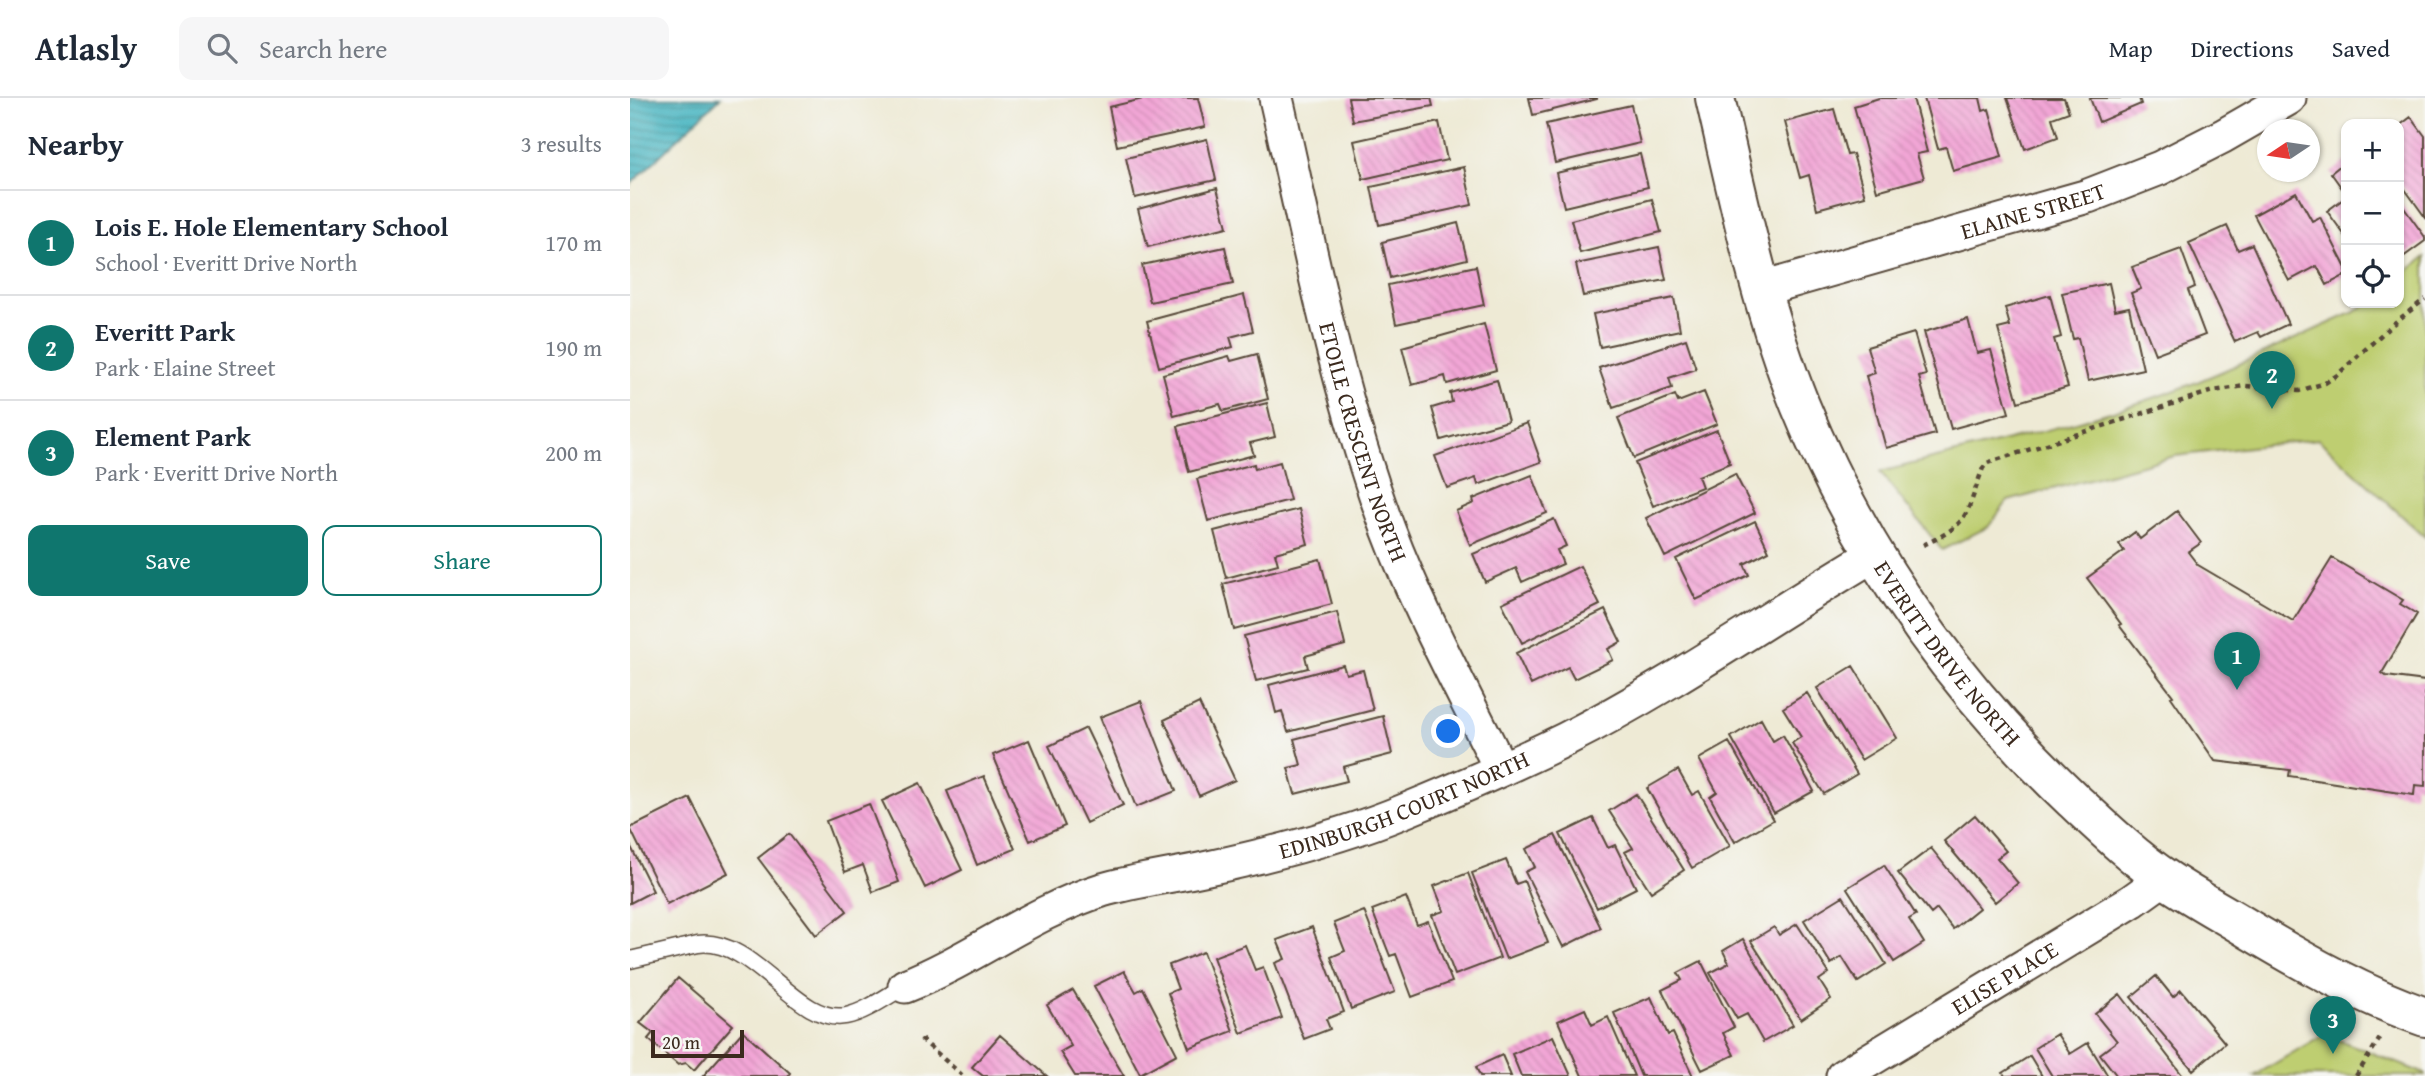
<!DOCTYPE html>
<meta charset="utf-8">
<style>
:root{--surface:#fff;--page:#f6f6f7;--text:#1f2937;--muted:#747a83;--line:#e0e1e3;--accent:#0f766e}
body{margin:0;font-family:"Gentium Book Plus",serif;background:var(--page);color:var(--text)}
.controls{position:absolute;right:21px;top:21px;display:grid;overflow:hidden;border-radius:14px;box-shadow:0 2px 5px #0004}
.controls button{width:63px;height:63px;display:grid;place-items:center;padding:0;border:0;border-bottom:2px solid var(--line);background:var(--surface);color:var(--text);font:35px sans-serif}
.compass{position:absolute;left:1627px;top:21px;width:63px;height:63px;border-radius:50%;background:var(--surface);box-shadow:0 2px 5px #0004;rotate:257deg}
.scale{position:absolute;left:21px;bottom:18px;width:93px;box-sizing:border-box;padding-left:7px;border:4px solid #3b2a1e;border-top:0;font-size:19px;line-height:24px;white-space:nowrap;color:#3b2a1e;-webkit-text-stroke:5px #f6f6f2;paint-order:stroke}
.you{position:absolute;left:819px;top:634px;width:24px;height:24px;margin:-18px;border:5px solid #fff;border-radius:50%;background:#1a73e8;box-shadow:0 0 0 10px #1a73e833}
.badge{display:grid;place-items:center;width:46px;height:46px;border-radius:50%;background:var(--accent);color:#fff;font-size:23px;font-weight:700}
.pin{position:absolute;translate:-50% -58px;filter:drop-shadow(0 2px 4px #0008)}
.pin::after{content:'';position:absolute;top:37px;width:24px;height:21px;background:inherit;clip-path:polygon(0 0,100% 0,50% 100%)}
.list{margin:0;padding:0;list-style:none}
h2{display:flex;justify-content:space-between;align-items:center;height:91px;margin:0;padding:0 28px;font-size:30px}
h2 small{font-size:23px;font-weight:400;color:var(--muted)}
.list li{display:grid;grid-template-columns:46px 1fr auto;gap:21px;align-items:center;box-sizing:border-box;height:105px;padding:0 28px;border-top:2px solid var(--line)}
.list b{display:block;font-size:26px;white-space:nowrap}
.list p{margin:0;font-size:23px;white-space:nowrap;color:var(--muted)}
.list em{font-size:23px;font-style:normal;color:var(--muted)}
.actions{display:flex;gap:14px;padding:21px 28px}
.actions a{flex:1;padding:16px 0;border:2px solid var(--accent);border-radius:14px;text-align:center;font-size:24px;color:var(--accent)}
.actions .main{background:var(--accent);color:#fff}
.icon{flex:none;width:38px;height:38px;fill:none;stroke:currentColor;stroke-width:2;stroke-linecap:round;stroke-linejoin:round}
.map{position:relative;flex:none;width:1795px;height:978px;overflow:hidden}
header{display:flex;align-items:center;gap:42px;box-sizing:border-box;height:98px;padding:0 35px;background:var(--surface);border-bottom:2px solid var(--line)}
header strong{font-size:33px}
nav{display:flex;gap:38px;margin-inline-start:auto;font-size:24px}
.search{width:490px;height:63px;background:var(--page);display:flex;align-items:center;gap:18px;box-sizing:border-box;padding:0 24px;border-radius:14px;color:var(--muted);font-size:26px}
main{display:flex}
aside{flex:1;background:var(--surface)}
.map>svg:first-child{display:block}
.green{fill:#bece71;stroke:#7c7c48;stroke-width:2}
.water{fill:url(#water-rules);stroke:#427070;stroke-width:2}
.building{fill:url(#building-back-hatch)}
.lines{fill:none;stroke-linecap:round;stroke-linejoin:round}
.lane-casing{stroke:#564739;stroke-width:19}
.street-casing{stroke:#564739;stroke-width:37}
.secondary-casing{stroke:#564739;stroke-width:42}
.path{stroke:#564739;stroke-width:4.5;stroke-dasharray:5 5;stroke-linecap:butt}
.lane{stroke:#fff;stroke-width:16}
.street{stroke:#fff;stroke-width:33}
.secondary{stroke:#fff;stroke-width:38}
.labels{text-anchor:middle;stroke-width:5;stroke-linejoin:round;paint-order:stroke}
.street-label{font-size:23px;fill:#3b2a1e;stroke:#f6f6f2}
</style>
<header>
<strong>Atlasly</strong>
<div class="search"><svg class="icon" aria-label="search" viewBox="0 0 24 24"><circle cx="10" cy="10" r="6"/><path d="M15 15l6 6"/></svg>Search here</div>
<nav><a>Map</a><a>Directions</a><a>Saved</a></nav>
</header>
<main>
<aside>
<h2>Nearby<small>3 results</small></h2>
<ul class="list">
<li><span class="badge">1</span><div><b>Lois E. Hole Elementary School</b><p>School · Everitt Drive North</p></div><em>170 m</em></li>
<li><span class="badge">2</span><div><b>Everitt Park</b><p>Park · Elaine Street</p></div><em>190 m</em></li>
<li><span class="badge">3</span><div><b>Element Park</b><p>Park · Everitt Drive North</p></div><em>200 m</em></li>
</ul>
<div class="actions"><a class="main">Save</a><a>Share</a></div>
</aside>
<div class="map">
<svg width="1795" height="978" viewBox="0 0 1795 978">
<defs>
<pattern id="water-rules" width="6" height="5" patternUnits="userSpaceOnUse" patternTransform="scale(1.75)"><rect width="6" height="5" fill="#48b6c2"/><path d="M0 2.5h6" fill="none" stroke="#3d949d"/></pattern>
<pattern id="building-back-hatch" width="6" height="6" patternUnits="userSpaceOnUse" patternTransform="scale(1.75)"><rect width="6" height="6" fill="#f2a6d6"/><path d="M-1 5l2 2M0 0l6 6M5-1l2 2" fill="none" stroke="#d08fb7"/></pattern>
</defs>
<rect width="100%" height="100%" fill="#f6f6f2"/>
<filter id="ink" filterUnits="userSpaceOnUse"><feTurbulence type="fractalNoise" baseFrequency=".0143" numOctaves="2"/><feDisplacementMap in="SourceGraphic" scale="14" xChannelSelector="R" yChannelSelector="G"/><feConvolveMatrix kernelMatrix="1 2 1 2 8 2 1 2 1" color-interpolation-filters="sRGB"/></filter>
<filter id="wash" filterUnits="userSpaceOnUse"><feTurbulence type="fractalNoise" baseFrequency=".00686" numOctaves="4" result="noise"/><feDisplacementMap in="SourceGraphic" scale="28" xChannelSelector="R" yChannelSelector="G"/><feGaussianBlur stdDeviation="1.57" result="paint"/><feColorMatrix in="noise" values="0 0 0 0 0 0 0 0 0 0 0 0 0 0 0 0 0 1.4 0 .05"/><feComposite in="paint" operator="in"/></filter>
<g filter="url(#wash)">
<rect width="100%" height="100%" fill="#eeead5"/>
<path class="green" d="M1795,159V439L1688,341L1545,358L1378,403L1358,429L1312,452L1250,374C1356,347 1465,324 1567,284C1621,262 1674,236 1727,213L1737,205H1769V180Z
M1694,936L1795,976V978H1624Z"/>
<path class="water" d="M0,0H90L0,87Z"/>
<g id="blocks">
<path class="building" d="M517,0H568L575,29L487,48L479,9Z
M718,0H801L803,8L723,23Z
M899,0H967V1L903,17Z
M1249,0H1283L1297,54L1287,56L1294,80L1247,93L1224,8Z
M1294,0H1350L1353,13L1359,11L1372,59L1323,73L1316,49L1308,51Z
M1377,0H1434L1439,14L1422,20L1428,39L1395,51Z
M1460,0H1509L1511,6L1469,24Z
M1001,7L1010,45L925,65L916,26Z
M1204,11L1217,57L1223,56L1235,98L1187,111L1179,77L1170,80L1155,24Z
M1781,19L1795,38V119L1769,83V28Z
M809,24L817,62L733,81L724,43Z
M577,41L586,82L505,100L496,60Z
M1010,56L1018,89L934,109L926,75Z
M1716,63V96L1701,75Z
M834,69L842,107L749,127L741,89Z
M587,90L597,129L518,149L508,111Z
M1666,94L1682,123L1690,119L1716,170V177L1697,187L1687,168L1659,183L1624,117Z
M1716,99V139L1697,113Z
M1022,101L1031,134L950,155L941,122Z
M1769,103L1795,139V143L1769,162Z
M828,125L837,161L760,180L752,144Z
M1597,128L1608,152L1622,146L1658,226L1631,239L1628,234L1605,244L1559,145Z
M595,149L603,186L520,204L512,167Z
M1029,149L1036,182L953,198L946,166Z
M1551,151L1565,189L1558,192L1575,237L1525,256L1501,195L1511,191L1502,169Z
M846,168L854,207L766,226L758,187Z
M1479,185L1485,212L1499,209L1513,271L1458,283L1448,240L1443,241L1432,195Z
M614,197L623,233L600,239L603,249L529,269L517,223Z
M1420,197L1431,239L1424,241L1438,289L1388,304L1368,231L1380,228L1375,210Z
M1044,200L1050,232L970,249L963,216Z
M1338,221L1347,255L1361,252L1379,315L1321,331L1294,234Z
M854,226L866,272L817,286L815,278L782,287L772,249Z
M1284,235L1296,277L1289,279L1305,336L1256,350L1236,278L1245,275L1237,249Z
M1056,241L1066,271L1039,280L1042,290L983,310L969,270Z
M627,256L638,301L593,313L590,306L544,318L533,276L599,258L601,263Z
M867,282L878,323L811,342L802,310L822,304L820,295Z
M1074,294L1087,326L1004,360L988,320L1045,297L1048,304Z
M637,305L645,339L620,345L624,357L559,374L548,328Z
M897,325L911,364L848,387L846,380L817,390L805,358Z
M1087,332L1100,365L1068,378L1072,389L1023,408L1005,365Z
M650,364L660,402L578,423L567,381L624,366L625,371Z
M1105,376L1125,415L1035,459L1016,420Z
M902,377L917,415L840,447L826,413L844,405L843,401Z
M669,411L678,446L645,455L648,466L596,480L584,433Z
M1547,413L1571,445L1558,454L1568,467L1663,523L1702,460L1773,502L1770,506L1787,516L1752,575L1756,578L1795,583V688L1785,687L1784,697L1659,678L1660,672L1585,663L1541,599L1543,598L1489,527L1491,526L1457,480L1494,453L1489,446L1505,434L1510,441Z
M924,421L936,448L927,452L933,466L892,484L886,470L855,484L843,456Z
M1125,423L1139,453L1114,466L1119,477L1066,502L1046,461Z
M690,461L702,506L604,532L593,486Z
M950,468L970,507L892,545L872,505Z
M975,512L991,544L978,551L983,562L944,581L938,569L901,587L886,555Z
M707,514L715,547L675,558L678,570L626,583L614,538Z
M713,567L716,576L733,572L743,612L658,634L652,613L646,615L639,587Z
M1223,568L1267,640L1231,662L1187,590Z
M1177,595L1227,676L1194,696L1162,645L1171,639L1153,610Z
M511,603L546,693L506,709L470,619Z
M569,605L605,682L569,698L534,622Z
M753,618L762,656L713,669L717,683L665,696L658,670L671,667L664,641Z
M1131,621L1143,643L1153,637L1184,693L1144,715L1101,639Z
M456,630L493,707L456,725L419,648Z
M399,642L435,728L400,743L363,657Z
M1099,644L1143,722L1105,744L1080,699L1087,694L1069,661Z
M1048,672L1062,697L1069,693L1100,748L1062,770L1017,690Z
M354,678L385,751L347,767L317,693Z
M290,685L332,772L295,790L252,703Z
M1006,696L1054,772L1021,794L995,754L1003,750L979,713Z
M60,700L98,775L37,806L0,730Z
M239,706L269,784L243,794L233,767L215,774L196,723Z
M1345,717L1376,753L1367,760L1388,785L1365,804L1314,743Z
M963,720L978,750L985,747L1006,790L967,810L930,736Z
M159,736L217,813L186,837L128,760Z
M925,737L971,830L933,849L895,774L905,769L896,751Z
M0,747L23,793L0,805Z
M1301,750L1349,810L1323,831L1307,811L1301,816L1268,775Z
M876,762L886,786L894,783L918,845L876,861L842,775Z
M1254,767L1286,817L1279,821L1294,845L1264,864L1217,790Z
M838,775L870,860L825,877L802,817L814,813L804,788Z
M1213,798L1256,866L1228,884L1212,859L1201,866L1174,822Z
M776,799L787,827L798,823L822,884L782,899L766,856L760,858L742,812Z
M734,813L765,894L721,911L701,859L715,853L704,825Z
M1167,826L1199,875L1189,882L1201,901L1171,921L1121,843L1144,829L1149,837Z
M682,829L714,914L696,921L700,931L674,941L645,865L655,861L647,842Z
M1113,841L1163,927L1133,944L1117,916L1107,921L1080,875L1099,865L1093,853Z
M615,847L625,872L633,869L652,920L611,935L583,859Z
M573,854L603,933L559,950L538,895L548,891L539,867Z
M1071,863L1104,929L1093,935L1104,957L1072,972L1032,892L1052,882L1048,875Z
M494,873L506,894L513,890L547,956L510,976L464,888Z
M1526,878L1543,899L1551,892L1595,945L1563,972L1501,899Z
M48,880L103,927L64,972L56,965L48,967L18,941L23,935L10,925Z
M443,892L494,978H445L430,954L441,948L417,907Z
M1490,896L1553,978H1487L1470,956L1487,943L1465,916Z
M1021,899L1038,937L1043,935L1063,978H1011L984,915Z
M955,911L962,927L978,919L1004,978H952L928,923Z
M113,933L160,975L158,978H73Z
M1427,936L1440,956L1458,945L1478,978H1422L1405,950Z
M370,937L417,978H353L342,969Z
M923,938L941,978H891L882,956Z
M872,957L881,978H850L846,969Z
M1400,958L1412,978H1375L1373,975Z"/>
</g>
</g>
<g filter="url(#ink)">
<use href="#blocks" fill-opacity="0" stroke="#564739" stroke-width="2"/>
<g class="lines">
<g class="lane-casing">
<path id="lane" d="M0,862L68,846C125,839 166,927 216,918C236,914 257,898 275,888"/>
</g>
<g class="street-casing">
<g id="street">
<path id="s1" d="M646,0C679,145 706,291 758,431C789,513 832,592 871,671"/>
<path id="s2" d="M1132,191L1458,98L1530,70L1593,38L1659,0"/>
<path id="s3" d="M275,888C343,861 401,814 472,792C507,782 543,778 578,770C644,756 711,739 774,713C828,691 883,667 936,641C1043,587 1142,517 1245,456"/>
<path id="s4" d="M1213,978L1502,803L1534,780"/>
</g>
</g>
<g class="secondary-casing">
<g id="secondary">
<path id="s5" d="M1085,0C1109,103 1130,208 1170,307C1231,457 1325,590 1443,702C1472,729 1503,759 1536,781C1563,799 1592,815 1620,832C1675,865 1734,898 1795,919"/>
</g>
</g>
<path class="path" d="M1293,447C1341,426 1336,415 1353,370L1357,365L1583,293L1615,288L1669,293L1695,285L1706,278L1763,226L1795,201
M291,941L333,978
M1726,978L1752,937"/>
<use href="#lane" class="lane"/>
<use href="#street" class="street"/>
<use href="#secondary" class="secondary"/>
</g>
</g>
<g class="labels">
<g class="street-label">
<text dy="8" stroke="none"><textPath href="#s2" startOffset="282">ELAINE STREET</textPath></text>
<text dy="8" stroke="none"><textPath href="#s1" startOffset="355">ETOILE CRESCENT NORTH</textPath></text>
<text dy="8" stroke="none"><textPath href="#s5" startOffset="609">EVERITT DRIVE NORTH</textPath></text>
<text dy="8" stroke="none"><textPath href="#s3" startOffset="534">EDINBURGH COURT NORTH</textPath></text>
<text dy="8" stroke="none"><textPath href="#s4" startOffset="189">ELISE PLACE</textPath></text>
</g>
</g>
</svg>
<div class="controls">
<button>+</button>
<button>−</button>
<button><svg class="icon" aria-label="locate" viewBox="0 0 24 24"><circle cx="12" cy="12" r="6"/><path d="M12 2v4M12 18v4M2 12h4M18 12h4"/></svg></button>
</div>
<svg class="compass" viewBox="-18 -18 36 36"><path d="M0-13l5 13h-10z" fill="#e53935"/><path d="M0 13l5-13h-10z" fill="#747a83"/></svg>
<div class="scale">20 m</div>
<div class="you"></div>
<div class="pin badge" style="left:1607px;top:592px">1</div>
<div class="pin badge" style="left:1642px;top:311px">2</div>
<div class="pin badge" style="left:1703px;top:956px">3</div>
</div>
</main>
